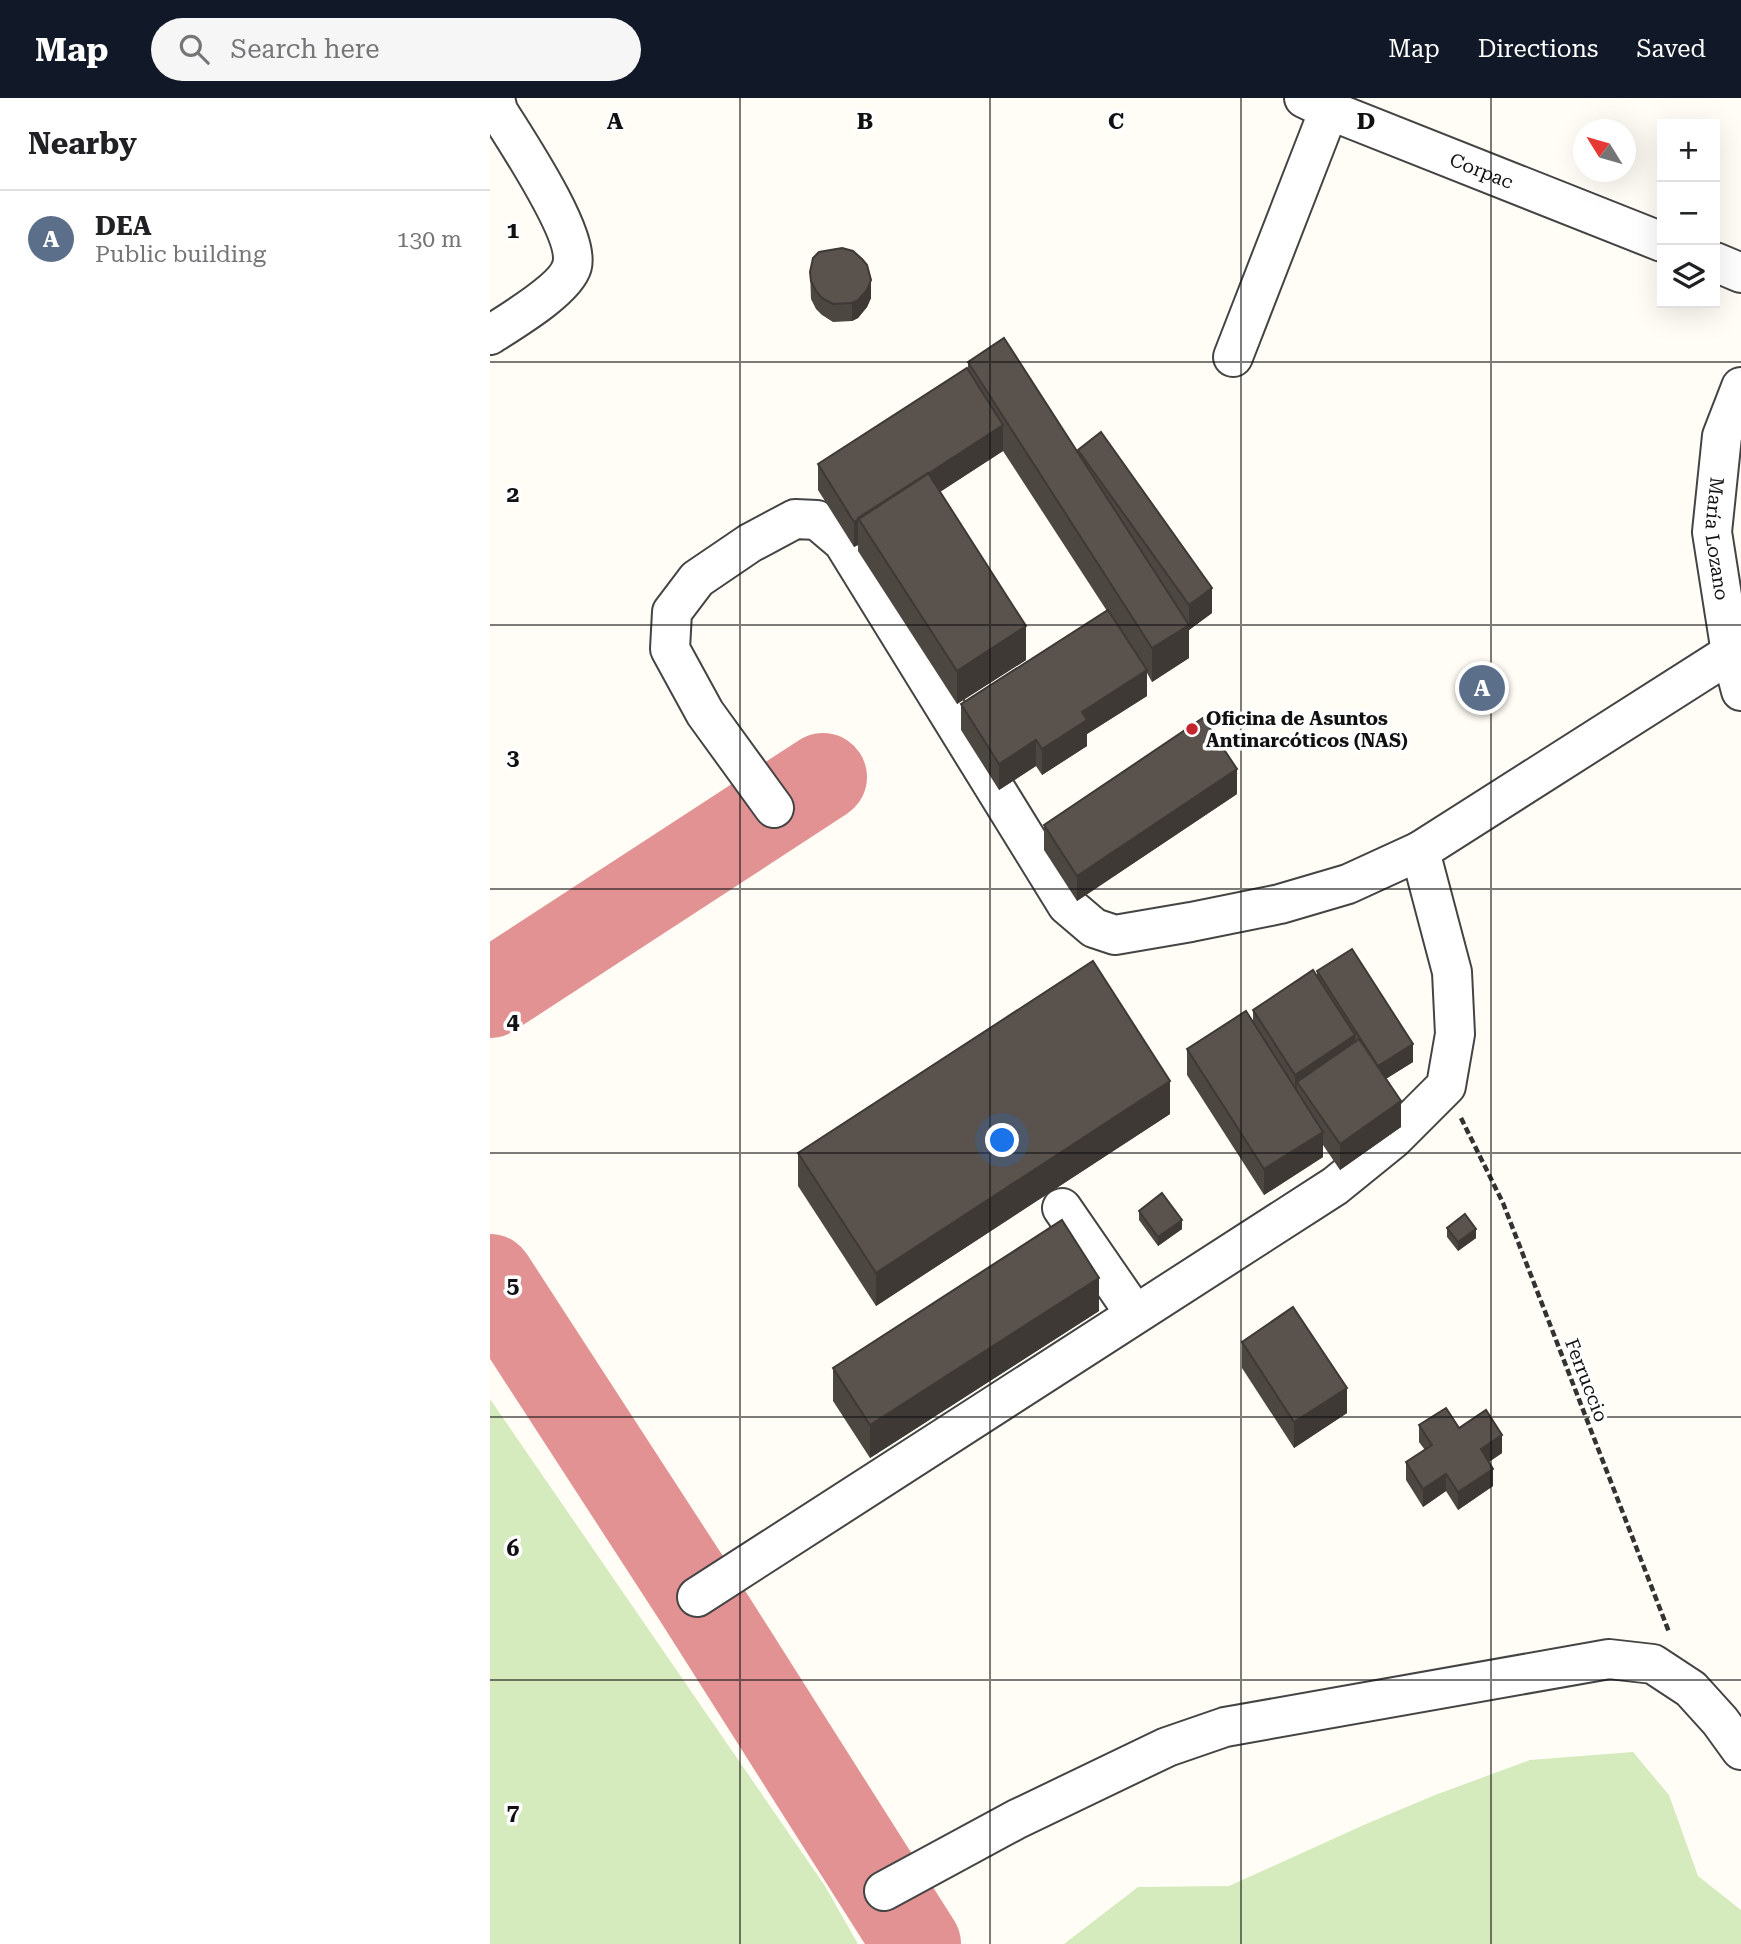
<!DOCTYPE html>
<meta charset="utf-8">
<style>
:root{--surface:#fff;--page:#f6f6f6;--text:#202124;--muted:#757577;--line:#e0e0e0;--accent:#111827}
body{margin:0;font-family:"Roboto Serif",serif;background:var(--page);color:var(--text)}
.controls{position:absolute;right:21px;top:21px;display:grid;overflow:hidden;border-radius:0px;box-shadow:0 7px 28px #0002}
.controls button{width:63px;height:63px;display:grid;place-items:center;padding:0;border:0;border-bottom:2px solid var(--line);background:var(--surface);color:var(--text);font:35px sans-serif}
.compass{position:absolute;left:1083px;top:21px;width:63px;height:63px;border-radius:50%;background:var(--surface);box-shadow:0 7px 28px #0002;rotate:307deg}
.you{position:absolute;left:513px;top:1043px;width:24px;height:24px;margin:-18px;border:5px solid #fff;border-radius:50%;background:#1a73e8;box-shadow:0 0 0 10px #1a73e833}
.badge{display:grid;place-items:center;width:46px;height:46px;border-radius:50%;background:var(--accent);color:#fff;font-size:23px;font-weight:700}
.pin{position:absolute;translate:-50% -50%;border:4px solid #fff;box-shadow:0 2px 7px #0006}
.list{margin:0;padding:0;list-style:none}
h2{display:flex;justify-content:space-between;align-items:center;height:91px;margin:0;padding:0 28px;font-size:30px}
h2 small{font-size:23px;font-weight:400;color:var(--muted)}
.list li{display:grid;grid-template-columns:46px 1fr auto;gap:21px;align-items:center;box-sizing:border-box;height:98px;padding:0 28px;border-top:2px solid var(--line)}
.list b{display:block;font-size:26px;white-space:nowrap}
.list p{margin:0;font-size:23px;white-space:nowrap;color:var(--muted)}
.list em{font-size:23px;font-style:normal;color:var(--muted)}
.icon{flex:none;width:38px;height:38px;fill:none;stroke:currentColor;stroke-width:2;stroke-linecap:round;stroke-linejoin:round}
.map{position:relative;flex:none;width:1251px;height:1846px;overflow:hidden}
header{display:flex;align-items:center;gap:42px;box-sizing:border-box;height:98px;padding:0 35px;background:var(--accent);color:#fff}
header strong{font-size:33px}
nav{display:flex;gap:38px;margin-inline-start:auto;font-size:24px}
.search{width:490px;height:63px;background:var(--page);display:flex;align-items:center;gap:18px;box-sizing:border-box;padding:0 24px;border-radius:38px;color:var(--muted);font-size:26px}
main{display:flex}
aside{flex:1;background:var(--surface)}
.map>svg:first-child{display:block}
.grass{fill:#d5ebbd}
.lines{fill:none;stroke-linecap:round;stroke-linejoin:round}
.taxiway{stroke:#e29292;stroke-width:88}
.minor-casing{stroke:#444;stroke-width:42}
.path{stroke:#333;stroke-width:4.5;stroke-dasharray:7 3.5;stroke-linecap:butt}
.minor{stroke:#fff;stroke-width:38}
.wall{fill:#4d4742}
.shaded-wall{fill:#3f3936}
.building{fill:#5a524d;stroke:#3f3936;stroke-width:2}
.grid{fill:none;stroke:#111;stroke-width:2;stroke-opacity:0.55}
.poi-dot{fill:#c4262e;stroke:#fff;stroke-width:2.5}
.labels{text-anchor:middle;stroke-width:7;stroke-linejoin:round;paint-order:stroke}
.street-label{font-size:19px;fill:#111;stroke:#fff}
.poi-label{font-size:19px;font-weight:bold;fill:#111;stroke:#fff;text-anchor:start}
.grid-label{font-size:23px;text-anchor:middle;font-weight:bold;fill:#111;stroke:#fff;stroke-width:7;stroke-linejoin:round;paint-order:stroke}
</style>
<header>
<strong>Map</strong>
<div class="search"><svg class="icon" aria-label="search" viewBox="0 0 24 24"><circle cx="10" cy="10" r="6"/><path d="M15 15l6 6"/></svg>Search here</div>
<nav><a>Map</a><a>Directions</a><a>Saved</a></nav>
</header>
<main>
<aside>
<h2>Nearby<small></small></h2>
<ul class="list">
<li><span class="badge" style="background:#5c6f8a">A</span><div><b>DEA</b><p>Public building</p></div><em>130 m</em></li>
</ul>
</aside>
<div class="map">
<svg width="1251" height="1846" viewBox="0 0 1251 1846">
<rect width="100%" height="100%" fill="#fffdf5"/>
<path class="grass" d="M0,1301L335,1788L368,1846H0Z
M1143,1654L1179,1697L1208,1778L1251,1812V1846H574L648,1789L739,1788L876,1726L945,1697L1040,1662Z"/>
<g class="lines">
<path class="taxiway" d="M0,896L333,679
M0,1180L207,1499L427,1846"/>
<g class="minor-casing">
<g id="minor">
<path id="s1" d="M814,0L839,12L1172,144"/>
<path d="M1225,164L1251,175"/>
<path d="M0,237C20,224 76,191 82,168C90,137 26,42 8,13L5,0"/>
<path d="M743,259L839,12"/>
<path id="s2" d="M1251,289L1232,338L1222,434L1241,555L1251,593"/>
<path d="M284,710L215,615L180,551L182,514L207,481L260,445L305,421L327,422L353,444L577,807L604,830L625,837L701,824L790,806L858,786L930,753"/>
<path d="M572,1110L645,1216"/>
<path d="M207,1499L845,1088L903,1041L956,988L965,936L962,874L930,753L1241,555"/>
<path d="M394,1793L527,1721L677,1649L735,1629L1119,1561L1163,1566L1201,1591L1230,1623L1251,1652"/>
</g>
</g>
<path class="path" d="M971,1020L1013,1105L1179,1534"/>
<use href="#minor" class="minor"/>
</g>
<path class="wall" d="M320,174L381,200L377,209L368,220L362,223L343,224L332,217L326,211L321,201Z
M478,264L588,354V352L722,515L699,532V560L662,584L657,575V598L597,636V648L552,677L546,668L509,692L471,632V606L617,513L513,353L450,394L536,562L467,606L368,453V447L364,449L328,392V366L478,272Z
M747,696L587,803L554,752V727Z
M827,873L923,964L896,981L911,1029L850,1072L833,1047V1059L774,1097L697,977V951L763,924V912L827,879Z
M680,1016L386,1208L308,1088V1055Z
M649,1113L692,1131L668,1148L649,1122Z
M957,1130L986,1140L968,1153L957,1139Z
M609,1213L380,1360L343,1303V1270Z
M752,1244L857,1315L804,1350L752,1270Z
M929,1327L969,1330L1012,1355L999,1364L1003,1388L968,1412L956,1393L933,1409L916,1382V1364L935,1352L929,1344Z"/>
<path class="shaded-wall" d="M381,182V200L377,209L368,220L362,223V205Z
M513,327V353L380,439L368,421Z
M368,421V447L364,449V424Z
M722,490V515L699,532V560L662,584V550L699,527V507Z
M536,528V562L467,606V573Z
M657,572V598L597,636V648L552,677V651L592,614Z
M546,642V668L509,692V666Z
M747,671V696L587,803V778Z
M865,937V963L807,984V1001L805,1003V977Z
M923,946V964L887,986V969Z
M680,983V1016L386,1208V1175Z
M911,1003V1029L850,1072V1046Z
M833,1034V1059L774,1097V1071Z
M692,1122V1131L668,1148V1139Z
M986,1131V1140L968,1153V1144Z
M609,1180V1213L380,1360V1327Z
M857,1290V1315L804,1350V1324Z
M1012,1337V1355L991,1369V1351Z
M1003,1371V1388L968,1412V1394Z
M956,1376V1393L933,1409V1391Z"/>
<path class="building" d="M352,150L363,153L372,161L377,167L381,182L377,192L368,202L362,205L343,206L332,200L326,193L321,183L320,174L323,160L329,154Z
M514,240L699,527L662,550L478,264Z
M477,270L513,327L364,424L328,366Z
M611,334L722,490L699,507L588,352Z
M438,375L536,528L467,573L368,420Z
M618,512L657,572L592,614L597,622L552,651L546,642L509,666L471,606Z
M713,620L747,671L587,778L554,727Z
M862,851L923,946L888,968L827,873Z
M603,863L680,983L386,1175L308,1055Z
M823,872L865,937L805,977L763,912Z
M756,913L833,1034L774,1071L697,951Z
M869,941L911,1003L850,1046L807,984Z
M672,1095L692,1122L668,1139L649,1113Z
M975,1116L986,1131L968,1144L957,1130Z
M572,1122L609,1180L380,1327L343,1270Z
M803,1209L857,1290L804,1324L752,1244Z
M956,1310L969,1330L996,1312L1012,1337L991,1351L1003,1371L968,1394L956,1376L933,1391L916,1364L942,1347L929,1327Z"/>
<path class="grid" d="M250,0V1846M500,0V1846M751,0V1846M1001,0V1846M0,264H1251M0,527H1251M0,791H1251M0,1055H1251M0,1319H1251M0,1582H1251"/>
<circle class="poi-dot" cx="702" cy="631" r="7"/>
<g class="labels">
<g class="street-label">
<text dy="7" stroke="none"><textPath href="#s1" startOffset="192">Corpac</textPath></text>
<text dy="7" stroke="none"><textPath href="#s2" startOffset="156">María Lozano</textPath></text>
<text transform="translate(1097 1282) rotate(69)" y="7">Ferruccio</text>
</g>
<g class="poi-label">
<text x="716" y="627">Oficina de Asuntos<tspan x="716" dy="22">Antinarcóticos (NAS)</tspan></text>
</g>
</g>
<g class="grid-label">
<text x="125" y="31">A</text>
<text x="375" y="31">B</text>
<text x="626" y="31">C</text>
<text x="876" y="31">D</text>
<text x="23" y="140">1</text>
<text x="23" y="404">2</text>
<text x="23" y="667">3</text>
<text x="23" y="931">4</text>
<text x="23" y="1195">5</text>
<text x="23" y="1458">6</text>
<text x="23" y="1722">7</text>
</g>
</svg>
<div class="controls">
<button>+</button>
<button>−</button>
<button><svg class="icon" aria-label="layers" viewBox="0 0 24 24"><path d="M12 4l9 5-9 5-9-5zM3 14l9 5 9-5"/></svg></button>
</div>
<svg class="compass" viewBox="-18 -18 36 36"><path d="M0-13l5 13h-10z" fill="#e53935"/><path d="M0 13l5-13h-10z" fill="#757577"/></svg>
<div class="you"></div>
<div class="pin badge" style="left:992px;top:590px;background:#5c6f8a">A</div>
</div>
</main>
